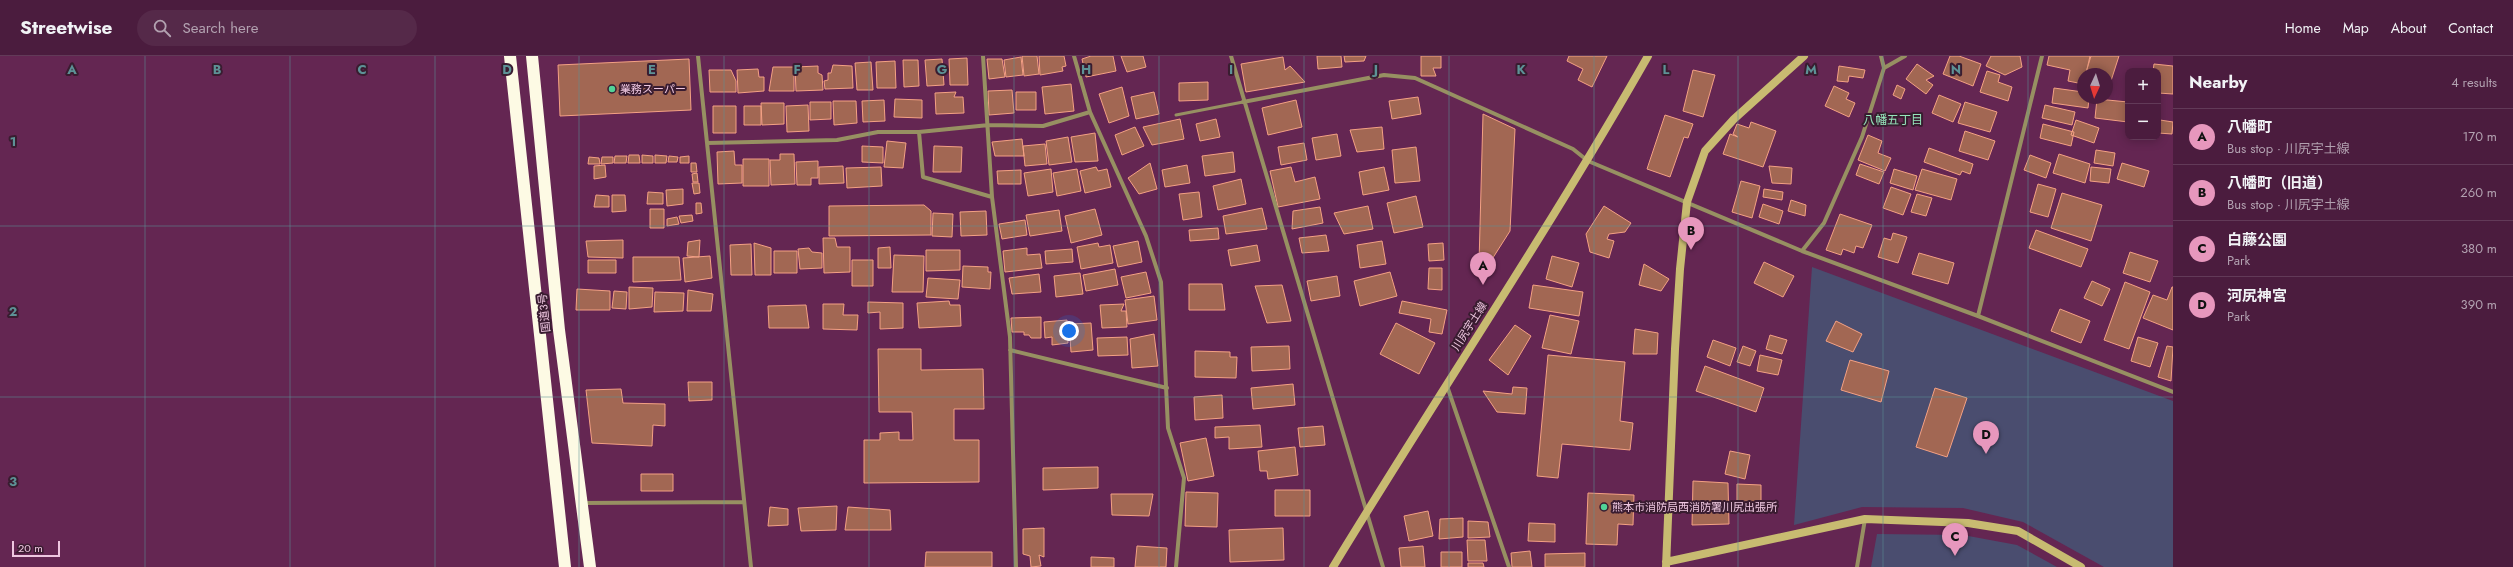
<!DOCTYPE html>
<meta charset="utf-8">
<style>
:root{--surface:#4b1c3e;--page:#552949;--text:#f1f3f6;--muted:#b2a1b0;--line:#623a58;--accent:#e797bd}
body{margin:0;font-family:Jost,"Noto Sans JP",sans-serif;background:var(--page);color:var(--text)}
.controls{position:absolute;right:12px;top:12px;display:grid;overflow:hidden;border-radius:8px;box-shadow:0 2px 10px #0003}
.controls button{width:36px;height:36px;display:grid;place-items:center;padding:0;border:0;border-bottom:1px solid var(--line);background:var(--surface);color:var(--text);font:20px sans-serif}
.compass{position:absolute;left:2077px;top:12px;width:36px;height:36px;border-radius:50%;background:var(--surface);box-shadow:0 2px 10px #0003;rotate:184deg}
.scale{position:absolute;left:12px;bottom:10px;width:48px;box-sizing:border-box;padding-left:4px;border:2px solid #eec7e0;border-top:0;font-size:11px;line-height:14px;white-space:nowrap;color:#eec7e0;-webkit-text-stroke:3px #391c30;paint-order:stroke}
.you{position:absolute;left:1069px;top:275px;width:14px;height:14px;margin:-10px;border:3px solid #fff;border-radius:50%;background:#1a73e8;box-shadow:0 0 0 6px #1a73e833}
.badge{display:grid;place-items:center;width:26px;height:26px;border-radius:50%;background:var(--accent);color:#111;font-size:13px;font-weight:700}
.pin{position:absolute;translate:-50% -33px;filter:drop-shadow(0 1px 2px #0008)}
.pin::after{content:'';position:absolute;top:21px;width:14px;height:12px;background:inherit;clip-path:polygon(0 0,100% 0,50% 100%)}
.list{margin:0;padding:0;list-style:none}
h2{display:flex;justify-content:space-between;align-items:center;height:52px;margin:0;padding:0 16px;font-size:17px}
h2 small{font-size:13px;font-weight:400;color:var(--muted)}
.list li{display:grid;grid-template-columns:26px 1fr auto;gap:12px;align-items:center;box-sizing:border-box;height:56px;padding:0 16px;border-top:1px solid var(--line)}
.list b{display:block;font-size:15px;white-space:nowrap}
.list p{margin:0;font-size:13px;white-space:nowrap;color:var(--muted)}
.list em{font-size:13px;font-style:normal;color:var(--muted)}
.icon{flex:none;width:22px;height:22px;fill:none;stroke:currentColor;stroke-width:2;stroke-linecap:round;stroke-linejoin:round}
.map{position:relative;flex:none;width:2173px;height:511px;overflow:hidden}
header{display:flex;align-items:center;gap:24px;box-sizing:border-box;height:56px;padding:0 20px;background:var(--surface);border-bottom:1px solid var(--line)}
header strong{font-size:19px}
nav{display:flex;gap:22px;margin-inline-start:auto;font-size:14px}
.search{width:280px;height:36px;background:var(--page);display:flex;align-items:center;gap:10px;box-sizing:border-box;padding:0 14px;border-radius:22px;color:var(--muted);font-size:15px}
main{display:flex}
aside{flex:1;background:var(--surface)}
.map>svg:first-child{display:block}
.green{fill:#4a4d6f}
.building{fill:#a26753;stroke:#f4a184}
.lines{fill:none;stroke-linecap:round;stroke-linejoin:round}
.lane{stroke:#979062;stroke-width:3}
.street{stroke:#979062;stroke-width:4}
.secondary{stroke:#c8bb71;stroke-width:8}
.highway{stroke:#fdfae4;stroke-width:12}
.grid{fill:none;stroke:#5d9296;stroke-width:1;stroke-opacity:0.55}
.poi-dot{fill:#52d397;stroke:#391c30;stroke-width:1.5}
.labels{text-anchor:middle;stroke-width:4;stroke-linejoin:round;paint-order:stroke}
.poi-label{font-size:11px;fill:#eec7e0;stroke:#391c30;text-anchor:start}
.street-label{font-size:11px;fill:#eec7e0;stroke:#391c30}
.neighbourhood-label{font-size:12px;fill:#95e6bb;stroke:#391c30}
.grid-label{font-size:13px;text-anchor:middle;font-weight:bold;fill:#5d9296;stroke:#391c30;stroke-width:4;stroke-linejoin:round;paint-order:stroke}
</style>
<header>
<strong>Streetwise</strong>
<div class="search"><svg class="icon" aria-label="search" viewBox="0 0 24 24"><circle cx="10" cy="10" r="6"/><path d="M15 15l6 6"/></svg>Search here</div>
<nav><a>Home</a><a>Map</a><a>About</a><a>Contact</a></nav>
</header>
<main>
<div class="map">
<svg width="2173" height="511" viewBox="0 0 2173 511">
<rect width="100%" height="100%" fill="#642652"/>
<path class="green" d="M1812,211L2173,345V511H2104L2023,466L1963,452L1862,451L1794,469Z
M1877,478L1963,479L2017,489L2057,511H1871Z"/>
<path class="building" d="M1022,0H1037L1039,18L1024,20Z
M1039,0H1064L1066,10L1062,11L1063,15L1040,19Z
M1091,0H1113L1116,15L1086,21L1082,3Z
M1121,0H1143L1146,11L1127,16Z
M1317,0H1341L1342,11L1318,13Z
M1344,0H1366L1364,5L1345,6Z
M1421,0H1441V12H1433L1436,20H1421Z
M1569,0H1607L1592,31L1578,24L1583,13L1567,5Z
M1950,0H1959L1981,8L1973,30L1943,18Z
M1991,0H2020L2022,11L2005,19L1986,10Z
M2049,0H2090L2086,18H2083V28L2068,25L2070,14L2047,9Z
M2091,0H2119L2109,31H2107V18L2086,16Z
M1021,1L1023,19L1006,21L1004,4Z
M1283,1L1285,14L1290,10L1305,26L1246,36L1241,8Z
M967,2L968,29H950L949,3Z
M689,3L691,54L560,60L558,9Z
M942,3L944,29L927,30L925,4Z
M987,3H1002L1005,21L989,23Z
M903,4H918L919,30L904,31Z
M895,5L896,32H877L876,6Z
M871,6L873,34H857L855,7Z
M1917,8L1934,20L1926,24L1933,29L1926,38L1906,23Z
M2154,8L2173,10V38L2158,37V15H2153Z
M833,9L852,10L853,32L825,33L824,25L828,24V17H831Z
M818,10V17L822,19L823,34L796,35L795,11Z
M1839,10L1865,14L1863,22L1849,20L1848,26L1837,25Z
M773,11H794V35H769Z
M758,13L759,21H764V35L738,37L737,14Z
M709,14H731L736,25V36H710Z
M1693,14L1715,19L1703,61L1683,55Z
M1987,15L2000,19L1998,26L2012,31L2008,45L1980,36Z
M1208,26V44L1179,45V27Z
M1071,28L1074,55L1045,58L1042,31Z
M1897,29L1905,33L1901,43L1893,39Z
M1834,30L1849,37L1846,43L1855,47L1849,61L1825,50Z
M1122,31L1129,60L1109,67L1099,38Z
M2054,32L2083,36V42H2089L2088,52L2052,47Z
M1012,34L1014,57L989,59L988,35Z
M956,36L954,41H963L964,57L936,58L935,37Z
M1016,36H1036V54H1016Z
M1154,36L1159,58L1136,63L1131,41Z
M1939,39L1961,48L1953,66L1932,57Z
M1418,41L1421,58L1392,63L1389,45Z
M895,43L922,44V62L894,61Z
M2097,43L2128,46V66L2095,62Z
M884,44L885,65L863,66L862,45Z
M1296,44L1302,71L1268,79L1262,52Z
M833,45H856L857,67L834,69Z
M810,46H831V63L810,64Z
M1965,46L1997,56L1990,76L1958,67Z
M761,47H784V68L762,69Z
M808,49L809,75L787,76L786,50Z
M2045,49L2075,56L2072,69L2042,62Z
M713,50H736V77H713Z
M744,50H761V69H744Z
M1483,58L1515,73L1510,175L1489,208H1479Z
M1665,59L1693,68L1688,82L1684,81L1670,121L1647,113Z
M1180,63L1184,83L1152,89L1143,71Z
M1216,63L1220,81L1200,85L1196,68Z
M2076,64L2099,72L2094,87L2071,79Z
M2160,64L2173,66L2172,78L2158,77Z
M1751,66L1776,75L1763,111L1723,98L1730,78L1738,81L1733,78L1737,68L1749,72Z
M2043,68L2074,76L2071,90L2040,82Z
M1135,71L1144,90L1122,99L1115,79Z
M1382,71L1384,93L1357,96L1350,74Z
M1965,75L1995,85L1988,104L1959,95Z
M1095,77L1098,105L1075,106L1071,81Z
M1337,78L1341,100L1316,104L1312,82Z
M1868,79L1882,85L1878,97L1891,102L1885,115L1858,104Z
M1068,81L1072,106L1049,109L1046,85Z
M1022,83L1024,100H995L992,86Z
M887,85L906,87L903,112L884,111Z
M1304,87L1307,104L1281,109L1278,91Z
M1045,88L1047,108L1025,110L1023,90Z
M862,90L883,91V107L862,106Z
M934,90L962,91L961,116H933Z
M1416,91L1420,125L1395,127L1392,94Z
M1929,92L1973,108L1970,118L1962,115L1960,119L1924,106Z
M2096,94L2115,97L2113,110L2094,107Z
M734,95L735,109H742V127L718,128L717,96Z
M1233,96L1235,116L1205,120L1202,100Z
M780,98H794L795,128L771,129L770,104H780Z
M2059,98L2090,108L2085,127L2053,117Z
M629,99H639L640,107H628Z
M642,99L653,100V107H642Z
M655,99L667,100L666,107H655Z
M2030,99L2051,107L2046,122L2024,114Z
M615,100H627L626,107H614Z
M669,100L678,101L677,106H668Z
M689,100V107H680V101Z
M589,101L599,102L600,108H588Z
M602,101H613V107L601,108Z
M743,103H769V130H743Z
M818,105V122H811V129H797L796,106Z
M691,107H696L697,116H691Z
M1150,107L1157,133L1139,138L1128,122Z
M2122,107L2149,115L2144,131L2117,123Z
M1860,108L1884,116L1879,128L1856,119Z
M605,109L606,121L594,123V110Z
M1187,109L1190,127L1165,131L1162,114Z
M843,110L844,127L819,128V111Z
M1769,110L1792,112L1791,128L1772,127Z
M881,111L882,130L847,132L846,112Z
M1096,111L1098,115L1107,113L1111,131L1085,137L1080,115Z
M1291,111L1295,126L1315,121L1320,143L1278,151L1270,115Z
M1384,111L1389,134L1363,139L1359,116Z
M2091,111L2111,113L2109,127L2090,125Z
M1051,113L1053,136L1028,140L1024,117Z
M1077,113L1081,135L1057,140L1053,117Z
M1894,113L1917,120L1913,134L1890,127Z
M1922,113L1957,123L1951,144L1915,134Z
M1021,114V128H998L997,115Z
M697,117L698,126H693L692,118Z
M1241,123L1246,148L1218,154L1213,130Z
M1741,125L1760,130L1752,162L1732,156Z
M692,127H699L700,137L694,138Z
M2038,128L2056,133L2048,161L2030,156Z
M1891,131L1911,138L1903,159L1883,152Z
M683,133V148L667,150L666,134Z
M1764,133L1783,136L1782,144L1763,141Z
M648,136L663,137V148H647Z
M1199,136L1202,161L1183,164L1179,138Z
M2062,137L2102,149L2091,185L2051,172Z
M1917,138L1932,142L1926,160L1911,156Z
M596,139L609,140V151H594Z
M612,139H625L626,155L612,156Z
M1416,140L1423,171L1394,177L1387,147Z
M1791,144L1806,149L1805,160L1788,155Z
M696,147H701L702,157L696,158Z
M1763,148L1783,155L1779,168L1759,161Z
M924,149L931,155V179L829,180V150Z
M1368,150L1373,173L1344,178L1334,157Z
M1604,150L1631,167L1625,176L1609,178L1607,183L1614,185L1609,202L1590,196L1586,178Z
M1320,151L1323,167L1292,173L1293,155Z
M1262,152L1267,173L1226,178L1223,160Z
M650,153H664V172H650Z
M1095,153L1102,179L1071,187L1065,160Z
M1059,154L1062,175L1030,180L1026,159Z
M986,155L987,179L961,180L960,156Z
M933,157L953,158L952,181L932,180Z
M1840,158L1872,169L1863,192L1856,190L1854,197L1843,193L1841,199L1826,194Z
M692,159L693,165L681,167L679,160Z
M677,161L679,168L667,170V163Z
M1025,164L1027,179L1002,183L999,168Z
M1218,172L1219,183L1190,185L1189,174Z
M2036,174L2088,193L2081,211L2029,192Z
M1893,177L1907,181L1898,207L1878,201L1884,182L1891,184Z
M1326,179L1329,195L1302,197L1299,182Z
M823,182H835L837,191H850V216L824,217Z
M623,184V202L588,201L586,185Z
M700,184L699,201L687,200L688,186Z
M1138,185L1142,206L1118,211L1113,190Z
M1382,185L1386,208L1360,212L1357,189Z
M754,187L771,192V219H755Z
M1098,187L1099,191L1110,189L1113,207L1081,213L1077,191Z
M1443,187L1444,204L1429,205L1428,188Z
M751,188L752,219H731L730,189Z
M1257,189L1260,205L1231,210L1228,194Z
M890,191L891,212H878V192Z
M809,192L812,196L822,197V212L800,213L798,193Z
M1027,192V199L1040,198L1042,212L1005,216L1003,195Z
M1072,193L1073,206L1046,208L1045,195Z
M926,194H960V214L926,215Z
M774,195H797V217H774Z
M2130,196L2158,205L2150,226L2123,217Z
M1919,197L1954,207L1948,228L1912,218Z
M894,199L924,200L923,236H892Z
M710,200L712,222L685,226L683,202Z
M1552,200L1579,207L1572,231L1546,223Z
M633,201H679L681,224L633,226Z
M588,204H616V217H588Z
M852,204H873V230H852Z
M1764,206L1794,220L1783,241L1754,227Z
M1644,208L1669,223L1661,235L1639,229Z
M963,210L988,211V216H991L990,233L962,231Z
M1429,212H1442V234L1428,233Z
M1115,213L1118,229L1086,235L1083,219Z
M1146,216L1151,237L1126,242L1121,221Z
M1390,216L1397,240L1360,250L1354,225Z
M1080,217L1083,238L1056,241L1054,220Z
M1039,218L1041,236L1012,238L1009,222Z
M1337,220L1340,240L1311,245L1307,225Z
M928,222L960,224L958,243L926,241Z
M2092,225L2110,233L2102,250L2084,242Z
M2125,226L2150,236L2129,293L2104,284Z
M1189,228H1222L1225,254H1189Z
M1282,229L1291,265L1267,267L1255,230Z
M1533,229L1583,236L1579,260L1529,252Z
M629,231L653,232L652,251L629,253Z
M2172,231H2173V274L2143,262L2153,239L2167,244Z
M577,233L610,235V254H576Z
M688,234L713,238L711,255H687Z
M614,235L627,236L626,253L612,252Z
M655,236L684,237L683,255L654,256Z
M1154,240L1157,264L1128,268L1125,244Z
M949,245L950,249H960L961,270L919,272L917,247Z
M1402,245L1447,254L1442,278L1429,276L1431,263L1399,257Z
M868,246L903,247V272L880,273V256L868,257Z
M823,248H844L843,259H858L857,274L823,273Z
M1124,248L1121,255H1126L1127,271L1102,272L1100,249Z
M806,249L809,272H769L768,250Z
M2060,253L2090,265L2081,287L2051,275Z
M1550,259L1579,265L1571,298L1542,292Z
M1041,261V282H1031L1029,279H1024V276H1012L1011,262Z
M1067,264L1068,287L1052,289V281L1045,282L1044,266Z
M1836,265L1862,278L1853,296L1826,285Z
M1091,267L1093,294L1071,296L1069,268Z
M1396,267L1435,287L1419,318L1380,298Z
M1515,269L1531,280L1508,319L1489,304Z
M1635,273L1658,277L1657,298H1633Z
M1154,278L1158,310L1132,312L1130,283Z
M1770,279L1787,284L1782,298L1766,293Z
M1127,281L1128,299L1098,300L1097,282Z
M2138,281L2158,287L2150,311L2131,305Z
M1713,284L1736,292L1730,310L1707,301Z
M1289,290L1290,313L1252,315L1251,291Z
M1743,290L1756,295L1750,310L1737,306Z
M2167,290L2173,291L2171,325L2158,321Z
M878,293H921V314L983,313L984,353H954V384H979V426L864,427V384H880V377L899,376V384H913L912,356H879Z
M1195,295L1230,296V301H1237L1236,322L1195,321Z
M1548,299L1625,306L1620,365L1633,367L1630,394L1562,388L1558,422L1537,420Z
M1760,299L1782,304L1778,319L1757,315Z
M1850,304L1889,315L1881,346L1841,334Z
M1705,310L1764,332L1756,356L1696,335Z
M688,326H712V344L689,345Z
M1293,328L1295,349L1253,353L1251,332Z
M1513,331L1527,332L1525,358L1497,356L1483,335L1512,338Z
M1935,332L1967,342L1947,401L1916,391Z
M621,333L623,347L665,348V370L653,369L652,390L592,387L586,334Z
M1222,339L1223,362L1195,364L1194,341Z
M1260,369L1262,391L1229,393V381L1215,382V371Z
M1323,370L1325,389L1300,391L1298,372Z
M1206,382L1214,420L1188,425L1180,387Z
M1295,391L1298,419L1268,423L1267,415H1260L1258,395Z
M1730,395L1750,399L1745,423L1725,418Z
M1098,411V432L1043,434V412Z
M641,418H673V435H641Z
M1693,425L1728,427L1729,468L1692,469Z
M1737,428L1761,429V446H1737Z
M1275,434H1310V460H1275Z
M1186,436L1218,437L1217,471L1185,470Z
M1588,437L1634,439L1633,469L1618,468L1617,489L1586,488Z
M1111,438H1153L1149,460L1112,459Z
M837,450L836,474L801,475L798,452Z
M770,451L788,453V469L768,470Z
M848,451L890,454L891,474H845Z
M1428,455L1433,480L1409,485L1404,460Z
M1463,462V481L1439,483L1440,463Z
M1468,465L1488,466L1490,481L1468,482Z
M1529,467L1555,468V486L1528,485Z
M1044,472V501L1039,499L1041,510L1031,511L1030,500L1023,498V473Z
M1283,472L1284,504L1230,506L1229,474Z
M1467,484H1485L1487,505H1468Z
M1137,490L1167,492L1166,511H1135Z
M1423,490L1425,511H1401L1399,492Z
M1530,495L1532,511H1512L1511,497Z
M926,496H992V511H925Z
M1441,496H1462V511H1441Z
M1585,497V511H1545V498Z
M1091,501L1114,502V511H1091Z
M1468,507H1483L1484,511H1468Z"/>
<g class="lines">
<path class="lane" d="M1176,59L1243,46"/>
<path class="street" d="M698,0L751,511
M983,0L992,141L1010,281L1016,511
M1074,0L1090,56L1146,180L1161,226L1168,372L1184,422L1176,511
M1231,0L1383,511
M1884,12L1905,0
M1243,46L1384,19L1415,22L1573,93L1588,105L1802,195L1978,260L2173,336
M919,76L923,121L992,141
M707,87L837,84L878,76H919L989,69L1043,70L1090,56
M1802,195L1824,167L1862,81L1884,12L1881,0
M1978,260L2042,0
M1010,294L1167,332
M1447,330L1509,511
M583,447L744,446
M1857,511L1865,463"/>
<path class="secondary" d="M1666,506L1865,463L1968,467L2018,475L2081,511
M1333,511C1437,340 1549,174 1648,0
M1666,511L1675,293L1680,213L1687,146L1705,95L1734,63L1804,0"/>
<path class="highway" d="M510,0L565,511
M532,0L559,274L590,511"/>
</g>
<path class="grid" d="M145,0V511M290,0V511M435,0V511M579,0V511M724,0V511M869,0V511M1014,0V511M1159,0V511M1304,0V511M1449,0V511M1594,0V511M1738,0V511M1883,0V511M2028,0V511M0,170H2173M0,341H2173"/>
<g class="poi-dot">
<circle cx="612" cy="33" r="4"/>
<circle cx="1604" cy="451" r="4"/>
</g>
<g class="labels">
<g class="poi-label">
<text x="620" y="37">業務スーパー</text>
<text x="1612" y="455">熊本市消防局西消防署川尻出張所</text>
</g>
<g class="street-label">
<text transform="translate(544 257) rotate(-96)" y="4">国道3号</text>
<text transform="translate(1469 270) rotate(-58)" y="4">川尻宇土線</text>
</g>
<g class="neighbourhood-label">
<text x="1893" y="68">八幡五丁目</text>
</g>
</g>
<g class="grid-label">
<text x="72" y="18">A</text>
<text x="217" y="18">B</text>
<text x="362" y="18">C</text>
<text x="507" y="18">D</text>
<text x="652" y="18">E</text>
<text x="797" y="18">F</text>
<text x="942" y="18">G</text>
<text x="1086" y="18">H</text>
<text x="1231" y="18">I</text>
<text x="1376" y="18">J</text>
<text x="1521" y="18">K</text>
<text x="1666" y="18">L</text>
<text x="1811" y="18">M</text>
<text x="1956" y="18">N</text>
<text x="13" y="90">1</text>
<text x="13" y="260">2</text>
<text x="13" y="430">3</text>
</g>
</svg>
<div class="controls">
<button>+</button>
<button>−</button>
</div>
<svg class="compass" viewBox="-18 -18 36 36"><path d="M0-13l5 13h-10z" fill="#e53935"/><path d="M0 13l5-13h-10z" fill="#b2a1b0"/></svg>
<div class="scale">20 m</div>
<div class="you"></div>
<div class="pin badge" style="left:1483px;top:229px">A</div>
<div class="pin badge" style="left:1691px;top:194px">B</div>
<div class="pin badge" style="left:1955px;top:500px">C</div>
<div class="pin badge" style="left:1986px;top:398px">D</div>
</div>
<aside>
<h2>Nearby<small>4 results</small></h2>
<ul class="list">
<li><span class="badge">A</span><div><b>八幡町</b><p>Bus stop · 川尻宇土線</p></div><em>170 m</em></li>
<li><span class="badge">B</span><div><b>八幡町（旧道）</b><p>Bus stop · 川尻宇土線</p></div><em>260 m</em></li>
<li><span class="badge">C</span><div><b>白藤公園</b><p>Park</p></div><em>380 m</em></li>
<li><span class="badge">D</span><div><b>河尻神宮</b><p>Park</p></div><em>390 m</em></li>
</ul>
</aside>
</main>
